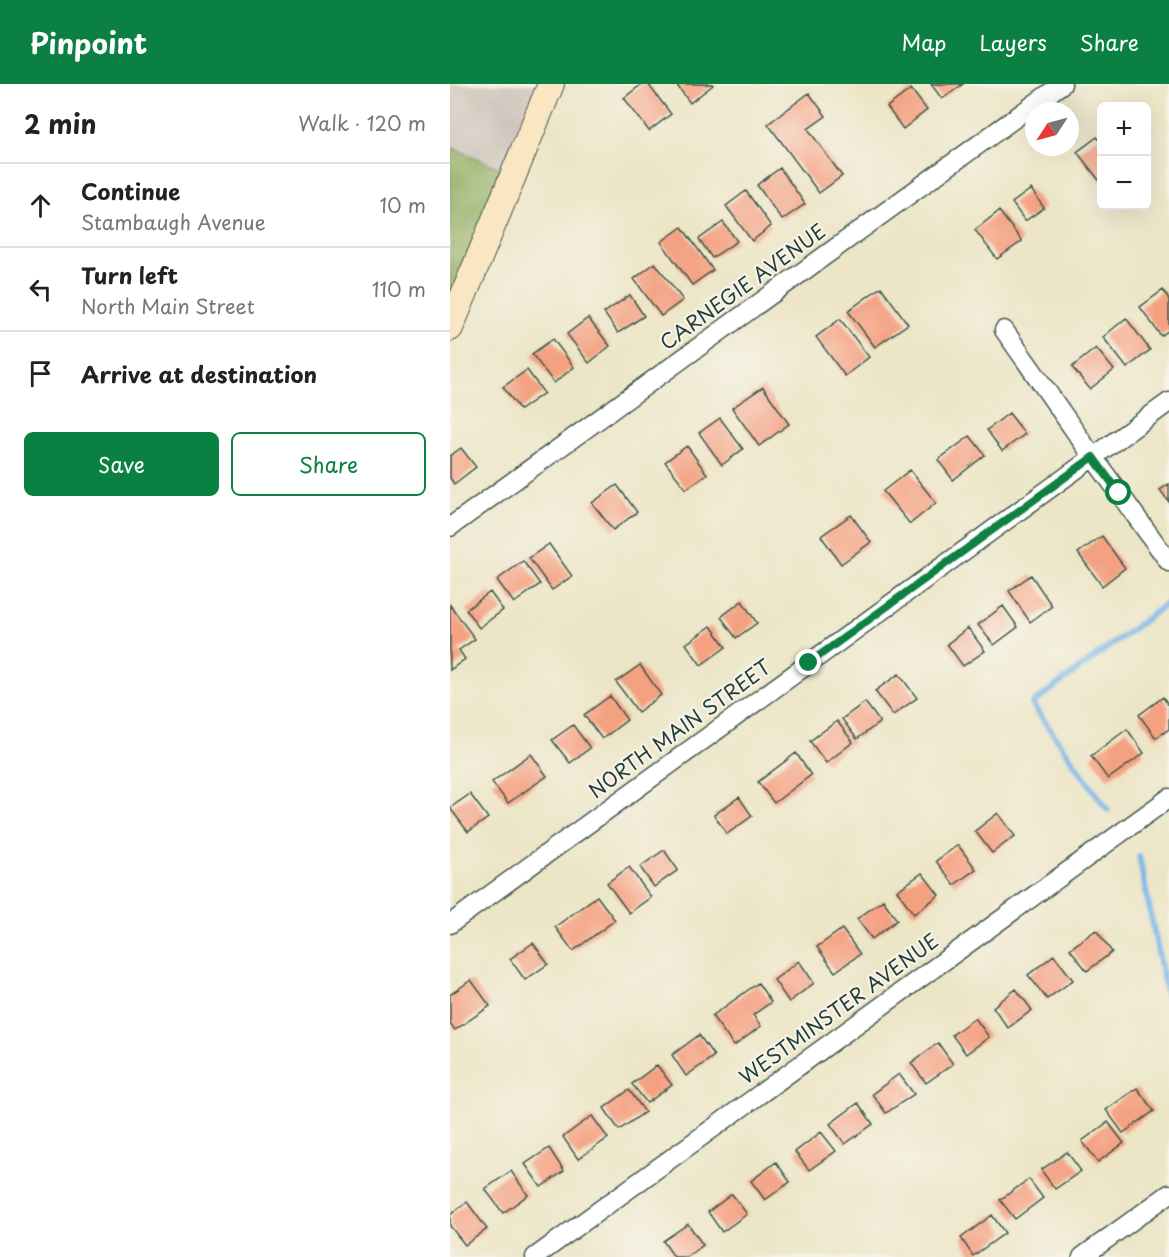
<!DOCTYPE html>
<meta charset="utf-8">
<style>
:root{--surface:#fff;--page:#f2f2f2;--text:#222;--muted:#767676;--line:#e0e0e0;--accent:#0b8043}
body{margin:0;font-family:"Playpen Sans",sans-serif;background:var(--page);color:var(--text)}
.controls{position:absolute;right:18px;top:18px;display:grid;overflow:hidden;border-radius:9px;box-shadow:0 6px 24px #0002}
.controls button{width:54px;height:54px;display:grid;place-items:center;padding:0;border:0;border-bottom:2px solid var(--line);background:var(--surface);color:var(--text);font:30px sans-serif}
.compass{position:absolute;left:575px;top:18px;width:54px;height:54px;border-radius:50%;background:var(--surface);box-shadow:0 6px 24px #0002;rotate:234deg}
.stop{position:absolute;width:18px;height:18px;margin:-14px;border:4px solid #0b8043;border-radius:50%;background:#fff}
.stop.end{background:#0b8043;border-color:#fff;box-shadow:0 2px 6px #0008}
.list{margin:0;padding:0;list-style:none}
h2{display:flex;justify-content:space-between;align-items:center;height:78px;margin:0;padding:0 24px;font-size:26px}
h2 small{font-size:20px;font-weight:400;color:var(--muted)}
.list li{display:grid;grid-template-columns:39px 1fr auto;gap:18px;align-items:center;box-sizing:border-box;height:84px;padding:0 24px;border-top:2px solid var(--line)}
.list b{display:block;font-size:22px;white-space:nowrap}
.list p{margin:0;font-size:20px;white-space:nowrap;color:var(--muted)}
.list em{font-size:20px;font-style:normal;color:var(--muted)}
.actions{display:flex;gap:12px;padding:18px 24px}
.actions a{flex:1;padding:14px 0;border:2px solid var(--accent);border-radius:9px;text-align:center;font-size:21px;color:var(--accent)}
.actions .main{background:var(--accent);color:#fff}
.icon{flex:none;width:33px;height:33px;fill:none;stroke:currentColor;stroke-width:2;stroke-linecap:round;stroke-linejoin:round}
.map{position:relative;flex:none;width:719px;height:1173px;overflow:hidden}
header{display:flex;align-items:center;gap:36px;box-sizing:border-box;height:84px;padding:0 30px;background:var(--accent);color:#fff}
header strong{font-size:28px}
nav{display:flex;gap:33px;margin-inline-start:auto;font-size:21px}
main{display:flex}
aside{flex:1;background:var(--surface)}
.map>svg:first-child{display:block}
.industrial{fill:#cdc2b9}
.forest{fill:#8eac5f;stroke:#56744a;stroke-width:1.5}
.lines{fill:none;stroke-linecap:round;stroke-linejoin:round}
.stream{stroke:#75b4e8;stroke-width:6}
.building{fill:#f4a182}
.street-casing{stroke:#3e564a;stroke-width:21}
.secondary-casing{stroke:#3e564a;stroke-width:28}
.street{stroke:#fff;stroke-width:18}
.secondary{stroke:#fbe6c4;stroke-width:26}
.route{stroke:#0b8043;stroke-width:8}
.labels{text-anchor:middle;stroke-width:4.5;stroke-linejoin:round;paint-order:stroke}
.street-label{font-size:20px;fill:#1f3d34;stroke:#f7f3e8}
</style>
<header>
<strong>Pinpoint</strong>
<nav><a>Map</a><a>Layers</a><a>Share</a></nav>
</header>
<main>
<aside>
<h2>2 min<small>Walk · 120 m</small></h2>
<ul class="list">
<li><svg class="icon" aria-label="ahead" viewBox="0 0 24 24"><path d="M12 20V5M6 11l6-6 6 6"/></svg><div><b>Continue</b><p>Stambaugh Avenue</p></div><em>10 m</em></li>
<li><svg class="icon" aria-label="left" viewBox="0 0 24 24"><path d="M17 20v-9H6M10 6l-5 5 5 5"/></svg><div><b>Turn left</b><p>North Main Street</p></div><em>110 m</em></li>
<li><svg class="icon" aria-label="arrive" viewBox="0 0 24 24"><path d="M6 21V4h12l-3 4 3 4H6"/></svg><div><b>Arrive at destination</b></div></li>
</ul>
<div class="actions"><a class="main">Save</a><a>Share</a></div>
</aside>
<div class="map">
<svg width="719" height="1173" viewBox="0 0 719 1173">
<rect width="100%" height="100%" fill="#f7f3e8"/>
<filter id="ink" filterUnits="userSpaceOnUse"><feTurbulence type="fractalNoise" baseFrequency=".0167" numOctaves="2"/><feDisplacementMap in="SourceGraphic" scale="12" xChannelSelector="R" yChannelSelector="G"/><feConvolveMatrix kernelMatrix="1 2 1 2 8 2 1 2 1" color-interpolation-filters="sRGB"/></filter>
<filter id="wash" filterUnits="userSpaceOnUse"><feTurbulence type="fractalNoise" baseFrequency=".008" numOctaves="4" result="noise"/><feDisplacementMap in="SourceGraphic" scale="24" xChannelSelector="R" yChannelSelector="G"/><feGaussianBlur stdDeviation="1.35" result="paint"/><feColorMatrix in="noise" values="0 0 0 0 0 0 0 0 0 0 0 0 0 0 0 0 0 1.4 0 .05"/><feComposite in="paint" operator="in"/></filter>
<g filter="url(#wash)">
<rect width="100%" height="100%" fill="#ece5c6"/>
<path class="industrial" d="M0,0H101L64,90L0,63Z"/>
<path class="forest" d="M0,63L64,90L0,244Z"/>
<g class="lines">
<path class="stream" d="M658,726L582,620L716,520
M689,772L717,913"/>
</g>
<g id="blocks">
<path class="building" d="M192,0H198L221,30L199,47L174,14Z
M226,0H262L263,1L240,19Z
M481,0H513L492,15Z
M461,5L477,26L453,45L437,23Z
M359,9L376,32L358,45L392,92L369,109L318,40Z
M647,53L652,59V100L627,68Z
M330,84L355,120L332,136L307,101Z
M581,105L594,124L575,137L562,119Z
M296,107L321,142L302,157L276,122Z
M549,127L572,157L547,175L525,146Z
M273,138L287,157L262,174L249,155Z
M232,143L263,186L242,201L211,158Z
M205,179L233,216L211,232L184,195Z
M431,203L458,240L425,263L398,227Z
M713,206L719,215V246L711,252L690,223Z
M180,211L194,232L168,249L154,229Z
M138,234L160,262L139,279L117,250Z
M676,234L700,266L677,284L653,253Z
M390,235L419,273L395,292L366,253Z
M103,255L124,283L104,299L82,270Z
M646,264L664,286L640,305L622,283Z
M77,286L94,309L70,326L53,303Z
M313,303L339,340L309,362L282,324Z
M559,329L575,350L552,367L537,346Z
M270,334L293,365L272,381L249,349Z
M520,352L535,371L503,396L488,376Z
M237,362L257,390L236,405L215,378Z
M11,364L26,383L4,400L0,394V372Z
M460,386L486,419L460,440L433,407Z
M719,400V418L710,406Z
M167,401L187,428L163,446L142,419Z
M401,431L421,458L391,480L371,452Z
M652,452L675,484L652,502L628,469Z
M99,460L122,492L102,506L79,474Z
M73,477L90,500L64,519L47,496Z
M581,491L602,522L580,538L559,507Z
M40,508L53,526L29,544L16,526Z
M292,517L307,539L286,554L271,533Z
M0,521L25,555L9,566L15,575L0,586Z
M553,522L568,543L544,561L528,541Z
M261,542L276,563L251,581L236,560Z
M518,544L535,567L513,582L497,560Z
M190,581L211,611L188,628L166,598Z
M449,590L467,614L443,631L425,607Z
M160,612L177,636L152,655L134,631Z
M713,613L719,622V645L706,654L689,631Z
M415,618L430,638L407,655L392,635Z
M387,637L403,658L376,679L360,657Z
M123,641L140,664L120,679L102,656Z
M677,645L694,669L658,695L641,672Z
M346,669L361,691L324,719L308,698Z
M81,670L97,692L58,719L42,698Z
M20,710L38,734L18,748L0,724Z
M289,713L302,732L277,750L264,731Z
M548,729L565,752L542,769L525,747Z
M508,761L526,785L504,801L486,777Z
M214,766L228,786L204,803L190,783Z
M179,783L201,813L179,829L157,799Z
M472,789L489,811L464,830L447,807Z
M147,812L165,836L123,867L105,843Z
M433,816L447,836L422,855L407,835Z
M392,845L410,870L385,888L367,863Z
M646,846L662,868L637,887L620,865Z
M83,859L98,880L75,896L60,875Z
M604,871L623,896L597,915L578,891Z
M349,877L364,899L339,918L324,896Z
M21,896L40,922L5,946L0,939V911Z
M308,899L321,918L303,931L311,942L284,962L262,932Z
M566,905L582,926L558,944L543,923Z
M525,934L539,953L516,970L502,951Z
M249,951L264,972L236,992L222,971Z
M488,959L503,980L476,999L461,979Z
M207,981L222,1001L197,1019L182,1000Z
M449,990L464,1010L436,1029L422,1010Z
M687,1004L704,1027L673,1049L656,1026Z
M179,1006L195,1028L169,1046L154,1024Z
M408,1019L423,1040L395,1060L380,1040Z
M142,1032L158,1054L128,1075L113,1053Z
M658,1038L674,1059L648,1078L632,1057Z
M371,1048L386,1067L359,1086L345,1068Z
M99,1064L114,1087L91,1103L75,1080Z
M617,1068L631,1087L605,1105L591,1086Z
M326,1078L340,1098L315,1116L301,1097Z
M61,1087L78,1111L53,1129L35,1105Z
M579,1095L593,1114L565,1135L550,1116Z
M282,1110L297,1130L272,1148L258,1128Z
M17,1118L37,1145L15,1161L0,1142V1131Z
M542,1131L555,1149L523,1172L511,1154Z
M238,1140L253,1161L237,1173H224L213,1157Z"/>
</g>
</g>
<g filter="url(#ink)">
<use href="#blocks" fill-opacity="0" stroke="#3e564a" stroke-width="1.5"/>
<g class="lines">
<g class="street-casing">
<path id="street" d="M554,246L643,373L719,478
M0,443L612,0
M0,840L719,318
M85,1173L719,714
M632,1173L719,1110"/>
</g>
<g class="secondary-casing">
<path id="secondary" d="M0,244L101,0"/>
</g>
<use href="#street" class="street"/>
<use href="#secondary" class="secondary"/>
</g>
</g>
<g class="lines" filter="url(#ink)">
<path class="route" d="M359,579L643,373L669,409"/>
</g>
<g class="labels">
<g class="street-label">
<text transform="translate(293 203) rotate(-36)" y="7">CARNEGIE AVENUE</text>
<text transform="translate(230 645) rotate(-36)" y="7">NORTH MAIN STREET</text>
<text transform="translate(389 925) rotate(-36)" y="7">WESTMINSTER AVENUE</text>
</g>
</g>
</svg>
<div class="controls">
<button>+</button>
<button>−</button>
</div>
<svg class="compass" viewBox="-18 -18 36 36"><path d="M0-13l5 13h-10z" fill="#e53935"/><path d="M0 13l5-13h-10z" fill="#767676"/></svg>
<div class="stop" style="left:669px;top:409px"></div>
<div class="stop end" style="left:359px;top:579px"></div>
</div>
</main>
